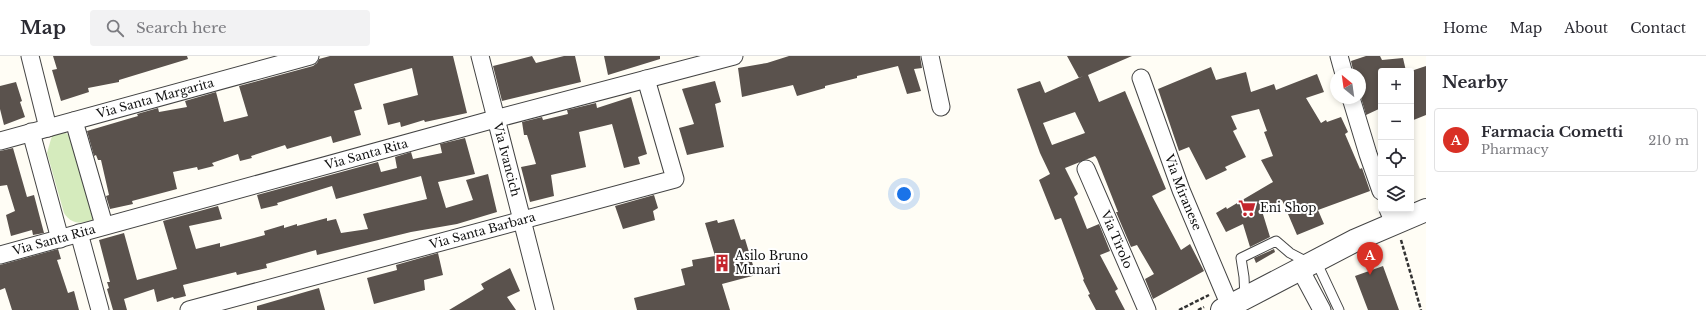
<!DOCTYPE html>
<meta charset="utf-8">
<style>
:root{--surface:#fff;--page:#f2f2f3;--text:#2b2b33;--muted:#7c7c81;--line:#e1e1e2;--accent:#d93025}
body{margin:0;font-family:"Libre Baskerville",serif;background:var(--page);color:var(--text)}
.controls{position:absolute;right:12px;top:12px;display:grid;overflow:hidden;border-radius:4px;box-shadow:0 2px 6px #0003}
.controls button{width:36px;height:36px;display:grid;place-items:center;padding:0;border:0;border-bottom:1px solid var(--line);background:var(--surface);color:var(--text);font:20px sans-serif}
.compass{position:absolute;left:1330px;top:12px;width:36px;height:36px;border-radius:50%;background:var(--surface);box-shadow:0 2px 6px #0003;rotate:331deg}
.you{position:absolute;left:904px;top:138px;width:14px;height:14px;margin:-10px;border:3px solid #fff;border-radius:50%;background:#1a73e8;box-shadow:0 0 0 6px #1a73e833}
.badge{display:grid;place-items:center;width:26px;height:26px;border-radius:50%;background:var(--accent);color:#fff;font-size:13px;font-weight:700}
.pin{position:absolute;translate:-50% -33px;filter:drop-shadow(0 1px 2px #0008)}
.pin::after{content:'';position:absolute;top:21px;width:14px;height:12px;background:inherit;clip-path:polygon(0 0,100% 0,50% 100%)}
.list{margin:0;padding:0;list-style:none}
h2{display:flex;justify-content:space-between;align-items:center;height:52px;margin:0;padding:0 16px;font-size:17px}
h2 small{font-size:13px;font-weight:400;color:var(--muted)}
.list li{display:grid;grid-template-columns:26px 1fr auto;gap:12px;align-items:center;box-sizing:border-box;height:64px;margin:0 8px 8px;padding:0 8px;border:1px solid var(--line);border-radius:4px}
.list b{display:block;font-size:15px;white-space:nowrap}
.list p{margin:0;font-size:13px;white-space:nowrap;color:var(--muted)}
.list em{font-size:13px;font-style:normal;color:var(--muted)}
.icon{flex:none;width:22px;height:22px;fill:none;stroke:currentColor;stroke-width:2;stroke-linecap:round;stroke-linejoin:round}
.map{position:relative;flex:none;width:1426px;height:254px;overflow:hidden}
header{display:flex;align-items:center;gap:24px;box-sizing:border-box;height:56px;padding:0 20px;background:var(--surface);border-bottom:1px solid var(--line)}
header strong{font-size:19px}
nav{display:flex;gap:22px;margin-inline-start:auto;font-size:14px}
.search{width:280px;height:36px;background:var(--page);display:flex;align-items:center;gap:10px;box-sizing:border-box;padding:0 14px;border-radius:4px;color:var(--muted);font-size:15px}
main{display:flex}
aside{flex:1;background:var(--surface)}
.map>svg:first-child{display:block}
.green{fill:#d5ebbd}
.building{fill:#5a524d;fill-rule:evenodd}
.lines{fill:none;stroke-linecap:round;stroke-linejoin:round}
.service-casing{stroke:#444;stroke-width:11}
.minor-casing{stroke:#444;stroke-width:19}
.tertiary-casing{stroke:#444;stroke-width:24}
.path{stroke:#333;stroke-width:2.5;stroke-dasharray:4 2;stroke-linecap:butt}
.service{stroke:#fff;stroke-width:9}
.minor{stroke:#fff;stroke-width:17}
.tertiary{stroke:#fff;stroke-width:22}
.labels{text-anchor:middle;stroke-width:4;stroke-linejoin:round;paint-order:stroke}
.street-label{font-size:12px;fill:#111;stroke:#fff}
.poi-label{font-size:12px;fill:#111;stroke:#fff;text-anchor:start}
</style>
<header>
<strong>Map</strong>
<div class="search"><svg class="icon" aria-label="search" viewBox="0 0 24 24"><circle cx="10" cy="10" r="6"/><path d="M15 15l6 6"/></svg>Search here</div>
<nav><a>Home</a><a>Map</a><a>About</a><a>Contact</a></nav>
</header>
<main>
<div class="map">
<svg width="1426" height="254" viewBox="0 0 1426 254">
<rect width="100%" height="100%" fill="#fffdf5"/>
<path class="green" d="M63,75L73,82L94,160L92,165C80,168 71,168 64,157L47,97L51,83L53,78Z"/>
<path class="building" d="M53,0H187L188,3L119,24V26L88,32L89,36L61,45L52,14L57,13Z
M330,0H453L467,57L425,66L424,64L401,71L400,66L388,69L383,48L418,39L412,12L354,28L362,53L354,55L361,79L333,87L331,80L287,93L285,89L251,100L252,102L240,105L238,98L212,107L214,110L198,114L197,111L173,116L177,133L132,145L133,148L110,153L106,140L109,139L101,104H98L96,99L94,100L87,75L138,60L137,58L158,52L159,56L187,51L185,45L216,36L224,66L248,60L239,30L313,10L317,7L319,3Z
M532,0L536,7L564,0H575L581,26L502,45L493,10Z
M604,0H660V3L608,19Z
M789,0H920L922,12L914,13L921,35L907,38L898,10L857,20V22L825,30V32L797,40L793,29L742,41L738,12L767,7Z
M1067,0H1132L1088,19L1099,46L1125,35L1166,133L1152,140L1181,194L1190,188L1204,215L1153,243L1145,223L1154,218L1137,189L1131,191L1116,156H1118L1097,103L1095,100L1065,112L1078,138L1074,141L1087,173L1099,168L1110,195L1100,199L1118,233L1115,235L1125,254H1096L1088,239L1090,238L1083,224L1084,223L1061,162L1055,164L1039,124L1050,118L1040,97L1017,33L1040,25L1045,37L1083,20L1079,22ZM1075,56L1085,77L1052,89L1043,67Z
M1366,0H1380L1382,4L1403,2L1406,15H1381V52L1366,59L1360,38V18H1354L1351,5Z
M1426,10V59L1411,65V15Z
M1211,11L1216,24L1246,16L1251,36L1274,28L1276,34L1317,18L1324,36L1306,42L1321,67L1326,64L1327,66L1341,61L1348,76L1345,78L1360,113L1362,112L1370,135L1318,154L1324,168L1297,179L1282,144L1262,155L1270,181L1250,191L1243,168L1226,176L1216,157L1226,151L1227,153L1273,126L1261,104L1273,100L1264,76L1267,75L1259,53L1231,60L1237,73L1233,75L1246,101L1225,111L1227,114L1206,124L1189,91L1179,95L1158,33Z
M715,25L721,46L715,48L724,91L687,99L679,72L694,68L682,33Z
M16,26L22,45L20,46L25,61L4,69L0,53V30Z
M631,41L647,98L638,101L640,108L624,112L612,68L579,76L586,111L551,119L554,140L530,146L521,111L536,108L527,79H524L522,66L542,61L543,64L568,58L567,54L596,47L597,52Z
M465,82L475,118L438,126L446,152L473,144L466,124L488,118L497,156L457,168L411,176L317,199L316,194L266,208L267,212L237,219L236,216L183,229L186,240L174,243L173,241L157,246L154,233L124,243L127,254H113L107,233L109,232L107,226H110L99,184L124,177L137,224L177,213L163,165L218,150L222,163L189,170L196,193L220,187V191L265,179L264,175L284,169V172L297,168V170L327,162V165L336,163L341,177L368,173L363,158L427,143L421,120L336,143L332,130L277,147L278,149L261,153L257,139L378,106L381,116L397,112L395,101L411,96L413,103L442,97L440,88Z
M13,92L27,141L34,139L44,177L33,179L32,174L11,180L6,159L15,155L7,129L0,130V95Z
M654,139L658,152L653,155L655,164L623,173L615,150Z
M734,163L741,184L745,183L756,219L722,228L730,254H637L634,242L685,229L681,213L693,210L692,204L715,200L705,167L717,164L718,167Z
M58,193L61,203L57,204L68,237L74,235L79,254H12L5,232L0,234V209Z
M1274,193L1275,196L1256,207L1254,202Z
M438,197L443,219L424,224L425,234L374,248L367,222L397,214L396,209Z
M1383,210L1399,254H1368L1355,220Z
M510,212L520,235L507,241L516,254H449L484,233L481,228Z
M319,232L325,254H257V250Z"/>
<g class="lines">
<g class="service-casing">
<path id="service" d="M1316,205L1339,254
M1245,242L1244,221L1241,202L1276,185L1290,197L1309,207"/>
</g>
<g class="minor-casing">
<g id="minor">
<path d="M30,0L48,72"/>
<path id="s1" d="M480,0L545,254"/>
<path d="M930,0L941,51"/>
<path d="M1339,0L1344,18"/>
<path id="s2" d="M1141,22L1181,134L1230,250"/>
<path d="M1351,42L1368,98L1381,135"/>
<path d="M74,65L104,169"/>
<path d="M31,76L60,183"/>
<path id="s3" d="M0,85L310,0"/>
<path id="s4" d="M1086,113L1147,254"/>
<path d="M1388,153L1394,167"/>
<path d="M79,177L100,254"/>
<path id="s5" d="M0,199L495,63L734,0"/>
<path d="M1300,213L1322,254"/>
<path id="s6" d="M189,254L675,123L646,23"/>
</g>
</g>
<g class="tertiary-casing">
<path id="tertiary" d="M1222,254L1356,184L1426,154"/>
</g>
<path class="path" d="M1401,184L1421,254
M1179,254L1209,239
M1198,254L1204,251"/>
<use href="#service" class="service"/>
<use href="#minor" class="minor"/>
<use href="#tertiary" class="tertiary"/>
</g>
<defs>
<g id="supermarket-bare" transform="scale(1.38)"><path d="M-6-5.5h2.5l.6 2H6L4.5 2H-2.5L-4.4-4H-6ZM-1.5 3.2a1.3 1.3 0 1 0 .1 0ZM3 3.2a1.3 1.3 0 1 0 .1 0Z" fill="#c4262e" stroke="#fff" stroke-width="2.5" paint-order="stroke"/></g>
<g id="building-bare" transform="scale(1.38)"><path d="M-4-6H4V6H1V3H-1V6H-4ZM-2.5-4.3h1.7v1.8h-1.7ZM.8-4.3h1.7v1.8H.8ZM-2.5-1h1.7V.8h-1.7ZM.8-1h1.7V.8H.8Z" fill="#c4262e" stroke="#fff" stroke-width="2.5" paint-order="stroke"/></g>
</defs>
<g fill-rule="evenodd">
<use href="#supermarket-bare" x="1247" y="152"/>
<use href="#building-bare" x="722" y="207"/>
</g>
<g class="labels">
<g class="street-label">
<text dy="4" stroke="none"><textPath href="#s3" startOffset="161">Via Santa Margarita</textPath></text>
<text dy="4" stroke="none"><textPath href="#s5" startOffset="380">Via Santa Rita</textPath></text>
<text dy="4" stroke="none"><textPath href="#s1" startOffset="107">Via Ivancich</textPath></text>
<text dy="4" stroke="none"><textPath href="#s2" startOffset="122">Via Miranese</textPath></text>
<text dy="4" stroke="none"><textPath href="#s6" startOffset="304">Via Santa Barbara</textPath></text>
<text dy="4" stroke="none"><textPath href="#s4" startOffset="77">Via Tirolo</textPath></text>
<text dy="4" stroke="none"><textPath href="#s5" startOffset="56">Via Santa Rita</textPath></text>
</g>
<g class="poi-label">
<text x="1260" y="156">Eni Shop</text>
<text x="735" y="204">Asilo Bruno<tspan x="735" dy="14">Munari</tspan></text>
</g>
</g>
</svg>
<div class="controls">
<button>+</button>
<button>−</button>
<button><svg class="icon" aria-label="locate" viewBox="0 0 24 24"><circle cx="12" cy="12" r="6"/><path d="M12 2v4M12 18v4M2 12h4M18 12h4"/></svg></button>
<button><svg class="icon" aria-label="layers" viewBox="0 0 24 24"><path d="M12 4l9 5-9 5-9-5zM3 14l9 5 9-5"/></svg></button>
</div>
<svg class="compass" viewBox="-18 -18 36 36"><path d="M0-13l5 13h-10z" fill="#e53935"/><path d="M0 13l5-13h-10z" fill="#7c7c81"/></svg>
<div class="you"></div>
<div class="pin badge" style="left:1370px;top:219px">A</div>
</div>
<aside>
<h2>Nearby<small></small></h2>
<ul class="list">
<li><span class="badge">A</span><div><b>Farmacia Cometti</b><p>Pharmacy</p></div><em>210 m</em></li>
</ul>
</aside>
</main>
